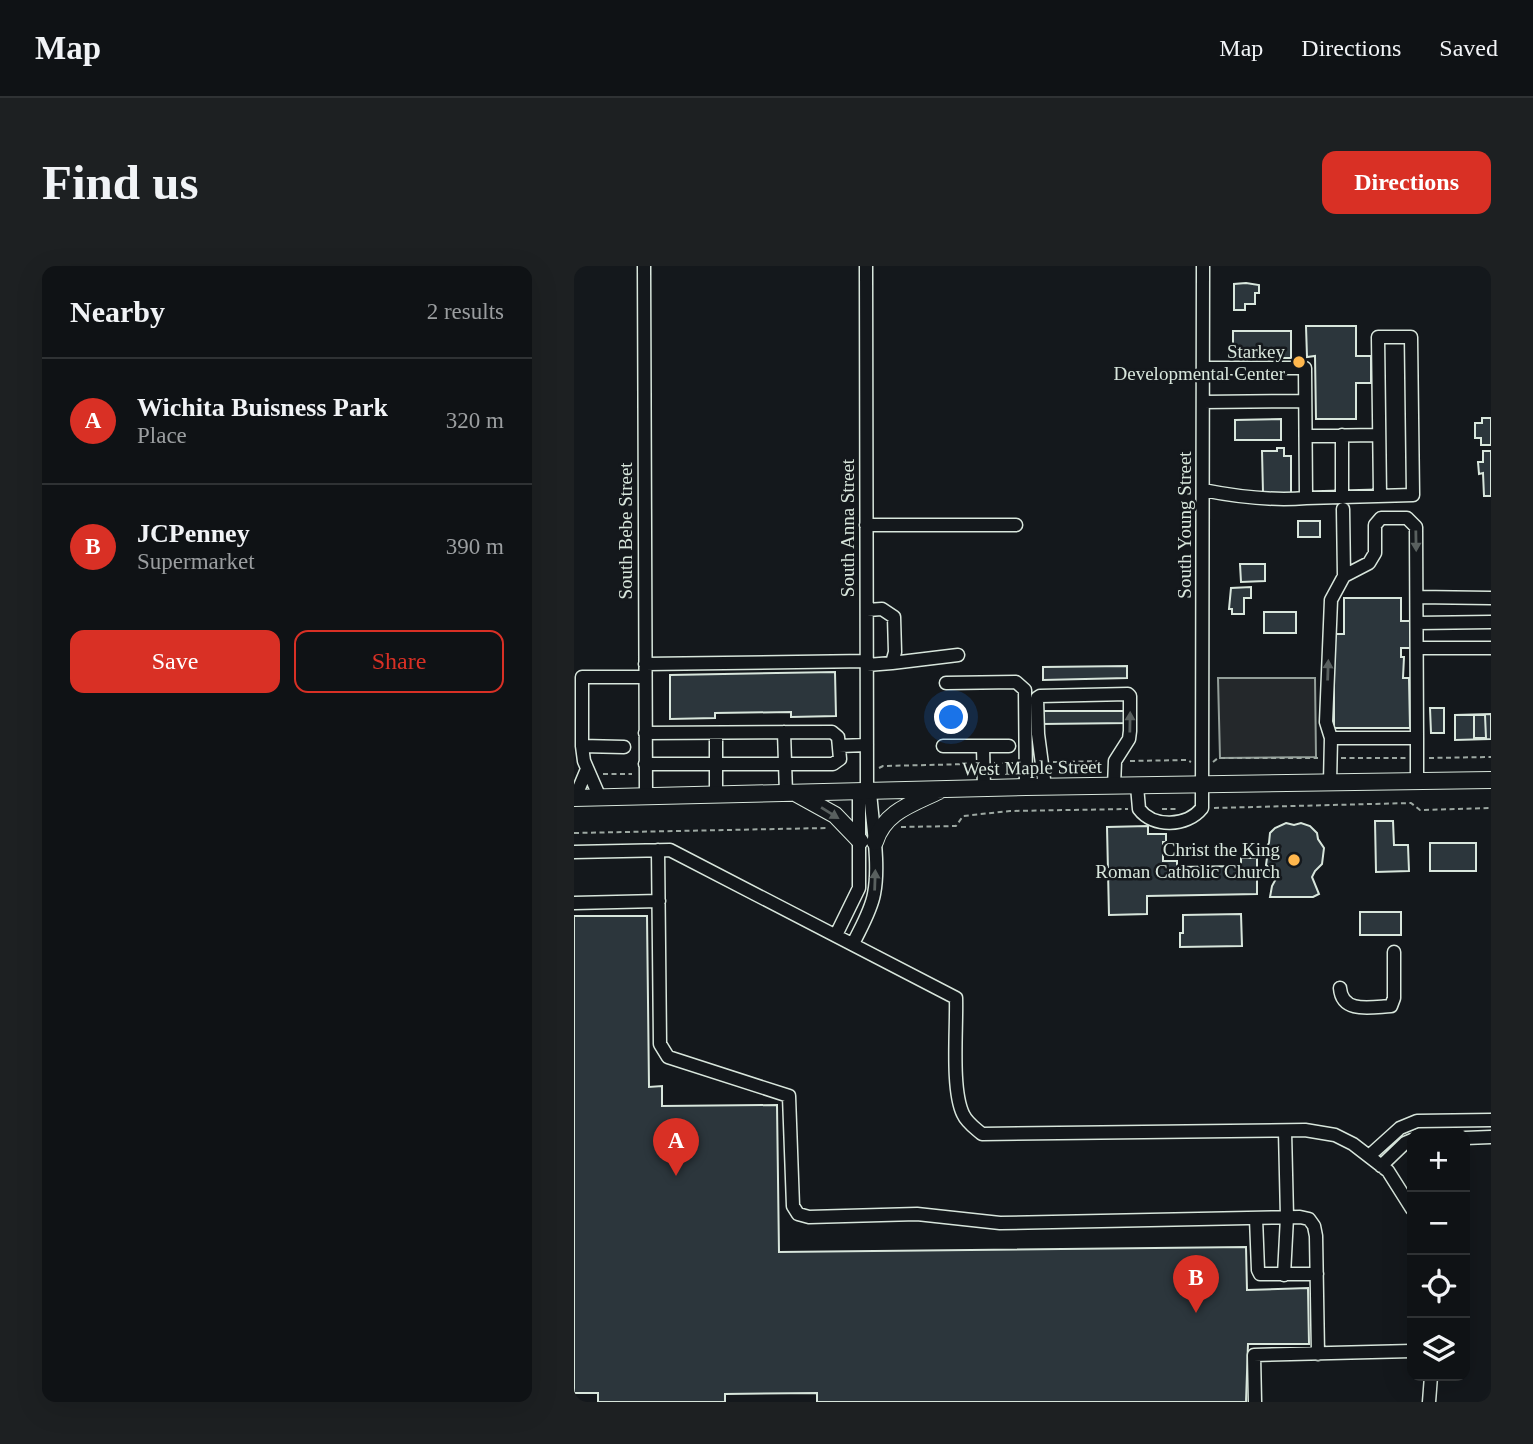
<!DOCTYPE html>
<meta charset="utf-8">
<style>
:root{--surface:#0f1215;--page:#1d2022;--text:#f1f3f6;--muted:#9b9ea0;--line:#2f3234;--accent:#d93025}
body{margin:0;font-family:Georgia,serif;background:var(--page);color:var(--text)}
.controls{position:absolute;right:21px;bottom:21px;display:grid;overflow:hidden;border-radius:14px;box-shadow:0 7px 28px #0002}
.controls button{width:63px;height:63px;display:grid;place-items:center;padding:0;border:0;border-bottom:2px solid var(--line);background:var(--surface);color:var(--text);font:35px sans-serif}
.you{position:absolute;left:378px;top:452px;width:24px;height:24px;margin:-18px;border:5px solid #fff;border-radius:50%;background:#1a73e8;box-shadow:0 0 0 10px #1a73e833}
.badge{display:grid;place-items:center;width:46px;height:46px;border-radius:50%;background:var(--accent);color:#fff;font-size:23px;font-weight:700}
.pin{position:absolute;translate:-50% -58px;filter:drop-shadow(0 2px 4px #0008)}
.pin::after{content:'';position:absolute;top:37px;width:24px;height:21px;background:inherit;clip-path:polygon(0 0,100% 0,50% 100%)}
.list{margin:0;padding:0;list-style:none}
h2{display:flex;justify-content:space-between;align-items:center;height:91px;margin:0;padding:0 28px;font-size:30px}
h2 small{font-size:23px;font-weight:400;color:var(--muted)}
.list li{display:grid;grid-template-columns:46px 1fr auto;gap:21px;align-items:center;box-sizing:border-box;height:126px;padding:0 28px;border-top:2px solid var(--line)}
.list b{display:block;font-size:26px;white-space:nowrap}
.list p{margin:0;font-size:23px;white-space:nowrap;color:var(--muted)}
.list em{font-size:23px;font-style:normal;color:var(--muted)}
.actions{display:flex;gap:14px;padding:21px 28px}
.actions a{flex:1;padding:16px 0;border:2px solid var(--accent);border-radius:14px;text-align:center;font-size:24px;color:var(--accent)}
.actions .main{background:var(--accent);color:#fff}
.icon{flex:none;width:38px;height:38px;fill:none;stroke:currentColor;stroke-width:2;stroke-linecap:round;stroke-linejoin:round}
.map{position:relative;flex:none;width:917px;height:1136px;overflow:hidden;border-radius:14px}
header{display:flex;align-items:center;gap:42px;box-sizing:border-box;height:98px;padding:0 35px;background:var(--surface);border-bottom:2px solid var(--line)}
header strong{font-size:33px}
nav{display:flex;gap:38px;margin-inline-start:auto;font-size:24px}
.intro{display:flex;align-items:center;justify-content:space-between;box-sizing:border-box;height:168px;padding:0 42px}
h1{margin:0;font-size:49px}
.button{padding:18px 32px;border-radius:14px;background:var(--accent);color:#fff;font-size:24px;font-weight:700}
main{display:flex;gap:42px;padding:0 42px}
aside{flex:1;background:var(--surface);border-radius:14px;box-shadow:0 7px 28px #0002}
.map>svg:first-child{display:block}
.parking{fill:#24282b;stroke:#939e99;stroke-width:2}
.building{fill:#2c363c;stroke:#d8e6dc;stroke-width:2}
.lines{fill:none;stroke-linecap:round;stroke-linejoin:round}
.minor-casing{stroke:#d8e6dc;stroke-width:15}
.major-casing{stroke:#d8e6dc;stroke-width:18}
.path{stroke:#9da8a2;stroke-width:2;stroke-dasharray:5 3.5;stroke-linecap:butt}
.minor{stroke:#14181c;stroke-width:12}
.major{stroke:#14181c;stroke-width:16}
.oneway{fill:#59605f}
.poi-dot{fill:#ffb74d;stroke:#14181c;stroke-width:2.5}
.labels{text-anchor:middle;stroke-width:5;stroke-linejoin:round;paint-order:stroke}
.poi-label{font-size:19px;fill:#d8e6dc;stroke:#14181c;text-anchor:end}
.street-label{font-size:19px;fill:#d8e6dc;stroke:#14181c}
</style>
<header>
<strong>Map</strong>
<nav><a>Map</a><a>Directions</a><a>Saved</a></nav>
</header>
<div class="intro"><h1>Find us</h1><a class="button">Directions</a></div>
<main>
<aside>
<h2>Nearby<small>2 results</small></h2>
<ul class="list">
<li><span class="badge">A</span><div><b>Wichita Buisness Park</b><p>Place</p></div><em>320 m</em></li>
<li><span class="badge">B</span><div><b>JCPenney</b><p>Supermarket</p></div><em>390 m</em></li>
</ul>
<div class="actions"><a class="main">Save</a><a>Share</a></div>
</aside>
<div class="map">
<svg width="917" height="1136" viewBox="0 0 917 1136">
<rect width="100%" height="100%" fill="#14181c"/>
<path class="parking" d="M644,412H741L742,491L646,492Z"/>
<path class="building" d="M672,17L685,19V27H681V38H671V44H660V18Z
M732,60H782V90H797V117H782V153H742L741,90L733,91Z
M659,65H717V92H659Z
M908,152H917V179H907V172H901V157H908Z
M707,153V174H661V154Z
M703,182H710V190H717V227H689L688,185H703Z
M909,185H917V230H910L909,207L905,208L904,196H909Z
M724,255H746V271H724Z
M666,298H691V315L667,316Z
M677,321V332H670V348H658V343H655L657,322Z
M770,332H827V355H839V382H827V391H830L829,412H835L836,462H760V368H770Z
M690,346H722V367H690Z
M553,400V412L469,414V401Z
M261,406L262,450L217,451V446L141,447V452L96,453V409Z
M856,442H870V467H857Z
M467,445H555V457L468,458Z
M917,448V473L881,474V449Z
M900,449H911L912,472H900Z
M801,555H819L820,579H834L835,605L802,606Z
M712,557L720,559L727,557L736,560L743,567L744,573L750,582L748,598L741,605L738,611L745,628L739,631H696L698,620L703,611L700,605L692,599L693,592L690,585L695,577L696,567L701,562Z
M574,560V568H592V576H589V595H603V601L667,600V592H683V628L573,630V648L535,649L533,561Z
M856,577H902V605H856Z
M786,646H827V669H786Z
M667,648L668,680L606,681V667H609V649Z
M0,650H73L75,821L88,820V840L203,839L205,986L672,981L673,1024L734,1022L735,1078H674L672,1136H243V1127L151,1128V1136H24V1127H0Z"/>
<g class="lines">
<g class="minor-casing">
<path id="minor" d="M70,0L72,530
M292,0L293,525
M629,136L731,135
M768,169V231
M732,170L805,169
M629,224C664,231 697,235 732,232L731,102H629
M732,232L839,229L837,71H804L806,230
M769,243L770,310
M292,259H442
M843,331L917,332
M293,344L308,343L320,351L321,386L318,397L293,399
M843,357L917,356
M843,382H917
M318,397L384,389
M71,398L293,395
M372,417L442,416L451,424L452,521
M210,466L212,527
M71,467L258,466L264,471L266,493L259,498H71
M142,467V529
M757,472L752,456L757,334L770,310L795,297L801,287V259L807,252H833L842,261L843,472
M8,480V411H71
M265,480L293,479
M369,480H435
M409,480L410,522
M756,517L757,472H843V515
M563,520L565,543C579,562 613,561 628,542L629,0
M471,521L464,468L463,432L466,430L554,428L556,430V465L555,473L541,495L540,520
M1,532L13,503
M26,532L10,495L8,480L50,481
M84,584L86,778L94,791L215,830L219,940L224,948L235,951L343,948L426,957L726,951L735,953L740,960L742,970L744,1088
M0,586L96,584L382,732C383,762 377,823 389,848C393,857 401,862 408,868L731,864L761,869L779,878L814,905L838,943
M0,637L85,635
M262,669L285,622V525
M279,678C286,663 297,645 300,628C306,598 298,556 296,525
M766,722C768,748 797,741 817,740L820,732V686
M891,872L917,871
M795,890L826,862L843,855L917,854
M807,900L831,877L838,874
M682,952L684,1004L686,1008H743
M710,1009L713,951L711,865
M681,1136L680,1089L838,1085
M855,1136L857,1110"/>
</g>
<g class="major-casing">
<path id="major" d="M223,528L261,549L286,575
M0,532L452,521L917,514
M301,576C310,546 338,538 365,525"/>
</g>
<path class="path" d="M767,492H832
M855,492L917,491
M556,495L613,494L617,496
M479,496L530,495
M639,496L644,492H744
M420,497H439
M305,502L309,500L397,498
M29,508H58
M640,542L837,537L846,544L917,542
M588,543H603
M327,561L382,560L389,550L436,545L554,543
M0,567L253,562"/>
<use href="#minor" class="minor"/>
<use href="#major" class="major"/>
</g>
<defs><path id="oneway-solid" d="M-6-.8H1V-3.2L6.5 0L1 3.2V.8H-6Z" transform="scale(1.75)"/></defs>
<g class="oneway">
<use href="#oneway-solid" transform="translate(842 275) rotate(89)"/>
<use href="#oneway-solid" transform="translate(754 404) rotate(-88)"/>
<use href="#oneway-solid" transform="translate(556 456) rotate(-89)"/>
<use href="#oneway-solid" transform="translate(256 547) rotate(32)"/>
<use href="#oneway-solid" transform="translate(301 614) rotate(-88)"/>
</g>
<g class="poi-dot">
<circle cx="725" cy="96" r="7"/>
<circle cx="720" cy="594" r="7"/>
</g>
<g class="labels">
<g class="poi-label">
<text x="711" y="92">Starkey<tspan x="711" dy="22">Developmental Center</tspan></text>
<text x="706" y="590">Christ the King<tspan x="706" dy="22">Roman Catholic Church</tspan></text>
</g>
<g class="street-label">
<text transform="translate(610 259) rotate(-90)" y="7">South Young Street</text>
<text transform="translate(273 262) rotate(-90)" y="7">South Anna Street</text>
<text transform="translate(51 265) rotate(-90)" y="7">South Bebe Street</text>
<text transform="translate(458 501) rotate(-1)" y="7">West Maple Street</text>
</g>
</g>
</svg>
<div class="controls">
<button>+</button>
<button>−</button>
<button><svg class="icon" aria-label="locate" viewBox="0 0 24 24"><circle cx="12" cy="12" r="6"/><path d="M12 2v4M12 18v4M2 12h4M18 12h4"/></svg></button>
<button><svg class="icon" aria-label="layers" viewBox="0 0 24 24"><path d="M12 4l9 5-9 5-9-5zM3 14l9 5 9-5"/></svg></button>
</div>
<div class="you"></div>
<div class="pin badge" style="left:102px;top:910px">A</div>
<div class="pin badge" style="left:622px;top:1047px">B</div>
</div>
</main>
